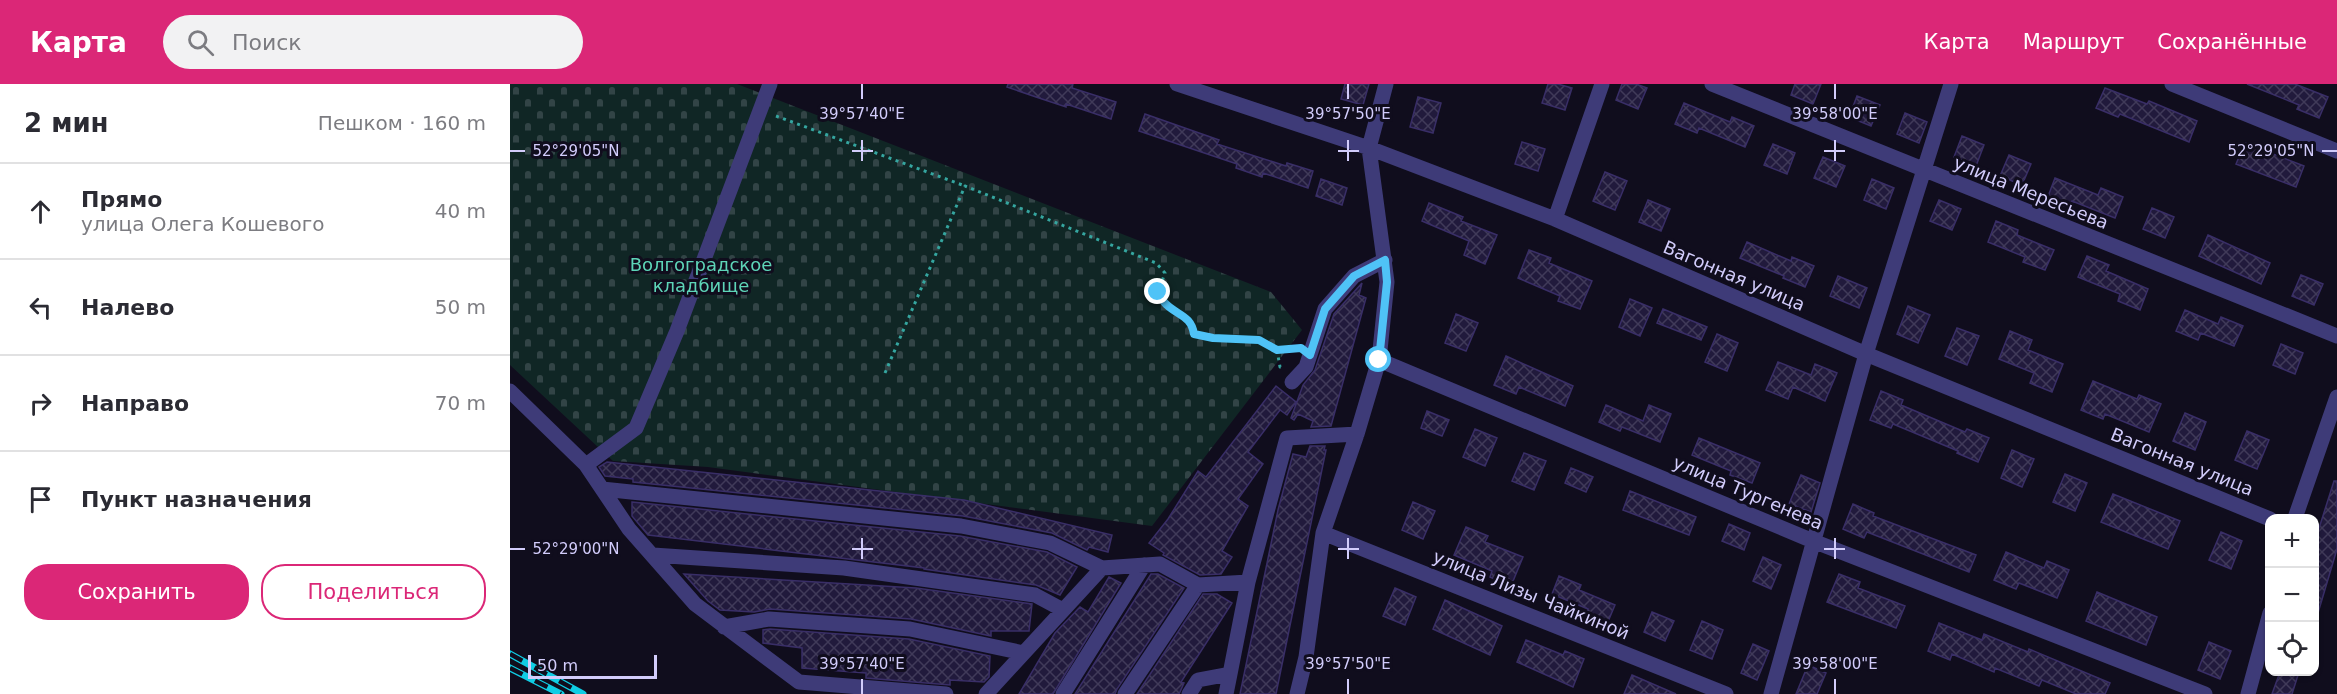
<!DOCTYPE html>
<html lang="ru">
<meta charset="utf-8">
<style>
:root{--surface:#fff;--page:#f2f2f3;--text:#2b2b33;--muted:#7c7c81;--line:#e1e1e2;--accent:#db2777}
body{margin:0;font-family:"DejaVu Sans",sans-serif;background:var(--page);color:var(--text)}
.controls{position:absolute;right:18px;bottom:18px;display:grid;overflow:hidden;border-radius:12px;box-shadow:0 2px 4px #0004}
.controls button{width:54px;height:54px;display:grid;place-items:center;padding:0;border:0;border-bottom:2px solid var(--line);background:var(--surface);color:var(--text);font:30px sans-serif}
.scale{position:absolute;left:18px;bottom:15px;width:129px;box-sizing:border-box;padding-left:6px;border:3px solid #d2ccfb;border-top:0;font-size:16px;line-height:21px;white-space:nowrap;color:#d2ccfb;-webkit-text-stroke:4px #100d1d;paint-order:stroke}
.stop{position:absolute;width:18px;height:18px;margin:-14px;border:4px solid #4fc3f7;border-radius:50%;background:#fff}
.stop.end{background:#4fc3f7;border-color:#fff;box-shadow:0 2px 6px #0008}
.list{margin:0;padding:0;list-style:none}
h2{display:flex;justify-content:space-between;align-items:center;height:78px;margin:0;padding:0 24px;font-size:26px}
h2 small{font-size:20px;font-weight:400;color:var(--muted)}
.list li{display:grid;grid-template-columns:39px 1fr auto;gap:18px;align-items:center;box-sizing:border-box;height:96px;padding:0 24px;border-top:2px solid var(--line)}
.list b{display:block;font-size:22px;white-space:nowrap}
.list p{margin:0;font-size:20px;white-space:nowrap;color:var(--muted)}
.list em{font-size:20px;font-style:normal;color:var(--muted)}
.actions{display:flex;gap:12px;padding:18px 24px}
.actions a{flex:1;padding:14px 0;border:2px solid var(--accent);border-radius:24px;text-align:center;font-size:21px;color:var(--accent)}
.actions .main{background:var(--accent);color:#fff}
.icon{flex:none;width:33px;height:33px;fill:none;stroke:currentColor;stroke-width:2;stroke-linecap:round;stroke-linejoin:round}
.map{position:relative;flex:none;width:1827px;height:610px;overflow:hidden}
header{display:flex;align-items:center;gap:36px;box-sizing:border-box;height:84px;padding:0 30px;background:var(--accent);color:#fff}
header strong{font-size:28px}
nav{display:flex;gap:33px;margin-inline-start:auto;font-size:21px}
.search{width:420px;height:54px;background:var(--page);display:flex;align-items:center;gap:15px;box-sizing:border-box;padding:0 21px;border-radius:33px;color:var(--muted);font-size:22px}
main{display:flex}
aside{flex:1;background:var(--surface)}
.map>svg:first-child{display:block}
.cemetery{fill:url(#cemetery-stones)}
.building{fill:url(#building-cross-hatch);stroke:#392e67;stroke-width:1.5}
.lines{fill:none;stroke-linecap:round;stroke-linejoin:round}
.path{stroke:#35a6a0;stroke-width:3;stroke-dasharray:3 4.5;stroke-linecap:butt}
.minor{stroke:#3e3b78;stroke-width:15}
.rail-casing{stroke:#10cde4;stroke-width:7}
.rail{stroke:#100d1d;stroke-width:4.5;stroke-dasharray:14;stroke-linecap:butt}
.route{stroke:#4fc3f7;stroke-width:8}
.ticks{fill:none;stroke:#d2ccfb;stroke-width:2}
.labels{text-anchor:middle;stroke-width:6;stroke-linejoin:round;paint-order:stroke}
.street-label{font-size:18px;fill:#d2ccfb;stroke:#100d1d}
.park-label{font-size:18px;fill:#5ed5b8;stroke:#100d1d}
.ticks-label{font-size:15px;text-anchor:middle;fill:#d2ccfb;stroke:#100d1d;stroke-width:6;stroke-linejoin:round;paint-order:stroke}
</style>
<header>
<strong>Карта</strong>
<div class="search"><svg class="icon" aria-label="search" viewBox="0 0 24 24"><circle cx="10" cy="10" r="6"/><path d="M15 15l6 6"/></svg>Поиск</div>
<nav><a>Карта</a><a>Маршрут</a><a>Сохранённые</a></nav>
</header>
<main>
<aside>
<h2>2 мин<small>Пешком · 160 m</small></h2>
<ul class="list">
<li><svg class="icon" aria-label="ahead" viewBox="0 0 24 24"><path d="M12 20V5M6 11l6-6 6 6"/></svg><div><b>Прямо</b><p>улица Олега Кошевого</p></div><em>40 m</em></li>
<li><svg class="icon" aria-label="left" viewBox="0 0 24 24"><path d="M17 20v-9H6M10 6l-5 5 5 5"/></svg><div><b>Налево</b></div><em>50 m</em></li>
<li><svg class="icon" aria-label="right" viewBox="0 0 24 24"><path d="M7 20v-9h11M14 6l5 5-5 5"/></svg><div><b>Направо</b></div><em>70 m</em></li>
<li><svg class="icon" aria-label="arrive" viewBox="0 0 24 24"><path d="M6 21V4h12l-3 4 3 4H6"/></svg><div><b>Пункт назначения</b></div></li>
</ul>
<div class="actions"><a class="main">Сохранить</a><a>Поделиться</a></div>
</aside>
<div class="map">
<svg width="1827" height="610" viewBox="0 0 1827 610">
<defs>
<pattern id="cemetery-stones" width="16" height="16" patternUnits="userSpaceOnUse" patternTransform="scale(1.5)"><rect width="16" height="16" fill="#102625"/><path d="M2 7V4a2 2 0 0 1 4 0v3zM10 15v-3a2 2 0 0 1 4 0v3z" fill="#324446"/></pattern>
<pattern id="building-cross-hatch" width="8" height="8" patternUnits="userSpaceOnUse" patternTransform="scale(1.5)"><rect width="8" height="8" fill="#211a3c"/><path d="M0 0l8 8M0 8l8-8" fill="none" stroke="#403a59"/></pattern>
</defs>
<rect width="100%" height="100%" fill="#100d1d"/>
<path class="cemetery" d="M0,0H227L761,208L792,246L642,442L198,383L103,377L0,281Z"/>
<path class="building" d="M498,0H563L562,4L606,18L601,35L556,20V23L526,13L497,3Z
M835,0H859L853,21L831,15Z
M1038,0H1048L1062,4L1055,26L1032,19Z
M1112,0H1126L1137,4L1128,25L1106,16Z
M1285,0H1311L1303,20L1281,11Z
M1737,0H1785L1818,13L1809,34L1787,25L1789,21Z
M1595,4L1637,20L1639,17L1687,37L1679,58L1610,30L1608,33L1586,24Z
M1347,12L1370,21L1361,42L1339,33Z
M908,13L931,19L923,49L900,43Z
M1174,19L1220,38L1222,33L1244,42L1235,63L1189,44L1187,49L1165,40Z
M1395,29L1417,38L1409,59L1387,50Z
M635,30L709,56L707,60L776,82L777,79L803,87L798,104L753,89L752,93L726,84L727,80L629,47Z
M1452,52L1474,61L1466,82L1444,73Z
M1012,58L1035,65L1028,87L1005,80Z
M1735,59L1794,82L1786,103L1726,80Z
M1263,60L1285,69L1277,90L1254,81Z
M1499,71L1521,80L1512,101L1490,92Z
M1313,73L1335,82L1326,103L1304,94Z
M1095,88L1117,97L1105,126L1083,117Z
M1545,94L1588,111L1591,104L1613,113L1605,134L1562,117L1559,124L1537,115Z
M811,95L837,104L832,121L806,112Z
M1362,95L1384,104L1376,125L1354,116Z
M1138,116L1160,125L1151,147L1129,138Z
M1429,116L1451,125L1442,146L1420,137Z
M919,119L953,133L951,137L987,151L975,180L954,171L959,157L912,137Z
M1642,124L1664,133L1655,154L1633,145Z
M1486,137L1508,146L1507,151L1544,166L1535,186L1513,178L1515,173L1478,158Z
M1698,151L1760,179L1751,200L1689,172Z
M1237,158L1281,177L1282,173L1304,182L1295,203L1273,194L1274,192L1230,174Z
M1019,166L1041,174L1039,179L1082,197L1070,225L1048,217L1050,212L1008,194Z
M1577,172L1599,181L1596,187L1638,205L1630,226L1608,217L1610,210L1568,193Z
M1791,191L1813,200L1804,221L1782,212Z
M1328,192L1357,204L1349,224L1320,212Z
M852,199L849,211L856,214L821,342L801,343L803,337L788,330L784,336L781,334L793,301L805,286L824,230Z
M1120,215L1142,224L1130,252L1109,243Z
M1398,222L1420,231L1408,259L1387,250Z
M1153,225L1197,243L1191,256L1147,239Z
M1675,226L1708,240L1711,233L1733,242L1724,262L1691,249L1688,256L1666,247Z
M946,230L968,239L956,267L935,259Z
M1447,244L1469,252L1457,281L1435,272Z
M1500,247L1522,256L1518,266L1553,280L1542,308L1520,299L1524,289L1489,275Z
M1207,250L1228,259L1217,287L1195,278Z
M1771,260L1793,269L1785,290L1763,281Z
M996,272L1063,302L1055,322L1009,303L1006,310L984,301Z
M1268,278L1301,291L1305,280L1327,289L1315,317L1283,303L1278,315L1256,306Z
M1583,297L1627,315L1629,311L1651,320L1639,348L1595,330L1593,335L1571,326Z
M766,302L786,318L777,331L770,326L738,368L753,380L728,415L738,422L712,467L722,473L711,490L690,491L653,471L654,469L639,459L658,435L688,387L696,393Z
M1371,307L1393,316L1391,321L1455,348L1457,345L1479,354L1468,378L1447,369L1448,367L1383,340L1381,344L1360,336Z
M1096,321L1133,337L1139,321L1161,330L1150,358L1112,343L1110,347L1089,338Z
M917,327L939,336L932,352L911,344Z
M1675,329L1696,338L1685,366L1663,357Z
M965,345L987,354L975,382L953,373Z
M1737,347L1759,356L1747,385L1725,376Z
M1189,354L1250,379L1242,399L1220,391L1221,387L1182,371Z
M800,362H815L814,366H816L766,610H730L768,426L783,370L796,373Z
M1502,366L1524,375L1512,403L1491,394Z
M1014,369L1036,377L1024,406L1002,397Z
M97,378L454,416L602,451L598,468L579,463L577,466L542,449L453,432L123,398V395L95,392L89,383Z
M1061,384L1083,393L1076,408L1055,399Z
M1555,390L1577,399L1565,427L1543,418Z
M1291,391L1310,399L1301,428L1279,420Z
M1824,397H1827V465L1808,529H1804V460Z
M1120,407L1186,433L1179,451L1113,426Z
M1603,410L1670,437L1658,465L1591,438Z
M122,418L450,452L537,468L567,483L550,511L526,501L414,485V484L138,451L122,432Z
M903,418L925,427L913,455L892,446Z
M1343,420L1364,429L1363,432L1466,471L1459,488L1357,448L1354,454L1333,445Z
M1219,440L1240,449L1234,466L1212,457Z
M956,443L978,452L975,458L1013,473L1001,502L980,493L982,487L944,471Z
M1711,448L1732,457L1721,485L1699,476Z
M1496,468L1534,484L1537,477L1559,486L1547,514L1509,499L1506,505L1484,496Z
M1253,473L1271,481L1261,505L1243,497Z
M174,490L406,504L522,520L519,547H481V552L401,535L260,525L244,528L210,526L198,517Z
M641,490H648L674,504L607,605L605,610H565Z
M1329,490L1350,498L1348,504L1395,522L1386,544L1317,518Z
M1049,492L1071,501L1069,506L1105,521L1097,540L1076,531L1078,525L1042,510Z
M599,493L611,499L543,610H509L545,549L570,523L578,528Z
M885,504L906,513L895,541L873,532Z
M1587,508L1647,533L1636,561L1576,537Z
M693,510H707L722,519L671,598L674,599L669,610H627Z
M935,516L992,542L980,571L923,545Z
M1142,528L1164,537L1155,557L1134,548Z
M1192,537L1213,546L1202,575L1180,566Z
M1429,539L1472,556L1474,550L1518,568L1519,565L1600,599L1595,610H1566L1532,596L1529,602L1485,584L1484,588L1442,570L1440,576L1418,567Z
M260,545L399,555L480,572L479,593L474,598L440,596V601L356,594V589L292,584V564L253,559V546Z
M1016,556L1053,571L1055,567L1074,575L1063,603L1007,578Z
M1699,558L1721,567L1710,595L1688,586Z
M1243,560L1259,567L1247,596L1231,589Z
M1298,581L1316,589L1307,610H1286Z
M1770,588H1789L1782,610H1762Z
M1122,591L1166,610H1114Z"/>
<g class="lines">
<path class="path" d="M266,32L455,102
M767,266L770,283H775
M375,289L455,102L646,179L655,189L648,208C651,212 653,218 657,221C669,232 681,233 684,250L703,254L749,256L767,266L785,265"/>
<path class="minor" d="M667,0L859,64L1045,135L1356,270L1760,435
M1202,0L1827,252
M1662,0L1827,67
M1045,135L1092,0
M869,276L1303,457L1695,610
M782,298L796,283L815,225L844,192L875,176
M0,307L76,381L126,344L167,247L260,0
M76,381L119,445L185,520L289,598L436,610
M92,405L451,442L540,459L592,484
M1785,434L1827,313
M813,449L1216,610
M143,471L334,484L525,511L553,526
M214,543L259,535L400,545L514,569
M476,610L592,484L650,480L688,501L738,498L777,354L847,350
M553,610L634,481
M615,610L688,501
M679,610L688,596L720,590L738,498
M716,610L720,590
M787,610L796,573L813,449L847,350L869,276L877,198L859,64L876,0
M1261,610L1356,270L1441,0
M1738,610L1760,529"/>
<g class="rail-casing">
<path id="rail" d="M0,570L73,610
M0,584L51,610"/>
</g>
<use href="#rail" class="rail"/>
</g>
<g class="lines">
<path class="route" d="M648,208C651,212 653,218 657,221C669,232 681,232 684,250L703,254L749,256L767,266L791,264L800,271L815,225L844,192L875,176L877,198L869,276"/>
</g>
<path class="ticks" d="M352,0V15M838,0V15M1325,0V15M352,56V77M838,56V77M1325,56V77M0,67H15M342,67H363M828,67H849M1314,67H1335M1812,67H1827M352,454V475M838,454V475M1325,454V475M0,465H15M342,465H363M828,465H849M1314,465H1335M352,595V610M838,595V610M1325,595V610"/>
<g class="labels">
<g class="street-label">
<text transform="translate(1521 109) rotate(22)" y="6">улица Мересьева</text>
<text transform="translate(1224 192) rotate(23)" y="6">Вагонная улица</text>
<text transform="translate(1672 378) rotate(22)" y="6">Вагонная улица</text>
<text transform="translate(1238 409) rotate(23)" y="6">улица Тургенева</text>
<text transform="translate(1021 511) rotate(22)" y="6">улица Лизы Чайкиной</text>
</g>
<g class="park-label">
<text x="191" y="187">Волгоградское<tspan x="191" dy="21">кладбище</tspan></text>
</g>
</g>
<g class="ticks-label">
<text x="352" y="35">39°57'40"E</text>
<text x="838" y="35">39°57'50"E</text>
<text x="1325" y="35">39°58'00"E</text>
<text x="66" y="72">52°29'05"N</text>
<text x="1761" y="72">52°29'05"N</text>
<text x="66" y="470">52°29'00"N</text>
<text x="352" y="585">39°57'40"E</text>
<text x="838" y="585">39°57'50"E</text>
<text x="1325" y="585">39°58'00"E</text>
</g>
</svg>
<div class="controls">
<button>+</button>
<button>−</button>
<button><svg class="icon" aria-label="locate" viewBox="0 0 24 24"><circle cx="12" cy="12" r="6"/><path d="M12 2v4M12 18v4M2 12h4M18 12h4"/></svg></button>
</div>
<div class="scale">50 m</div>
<div class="stop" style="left:869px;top:276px"></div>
<div class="stop end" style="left:648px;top:208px"></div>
</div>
</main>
